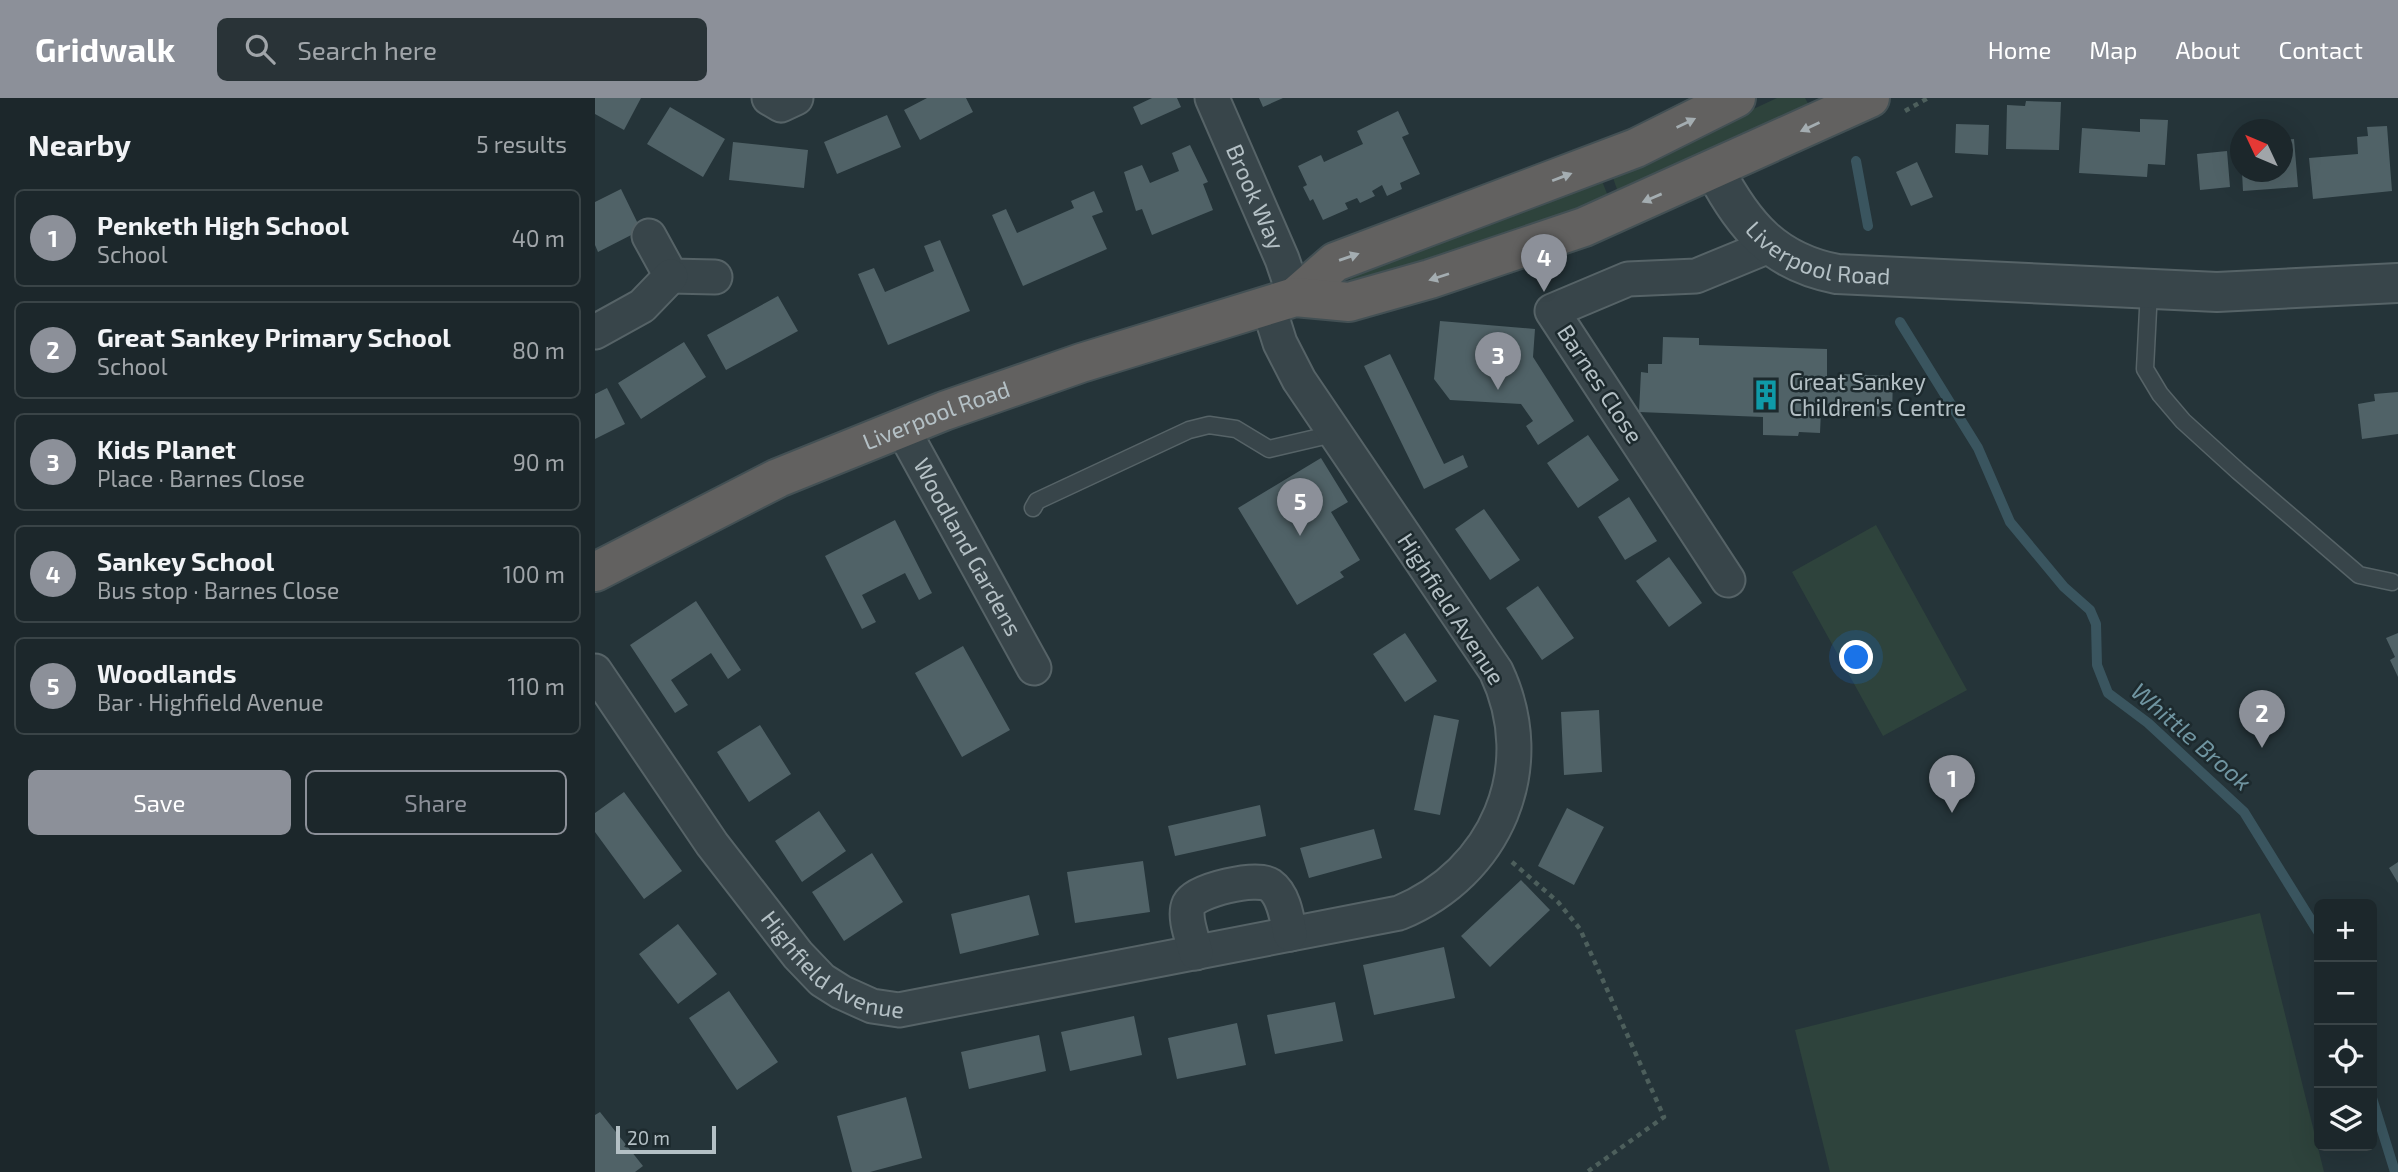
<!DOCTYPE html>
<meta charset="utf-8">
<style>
:root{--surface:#1c272b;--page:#293337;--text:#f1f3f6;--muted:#a0a5a9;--line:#3a4447;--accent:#8c9099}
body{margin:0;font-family:"Exo 2",sans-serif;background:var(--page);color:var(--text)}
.controls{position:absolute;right:21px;bottom:21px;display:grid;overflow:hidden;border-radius:10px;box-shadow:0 7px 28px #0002}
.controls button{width:63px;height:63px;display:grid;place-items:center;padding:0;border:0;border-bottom:2px solid var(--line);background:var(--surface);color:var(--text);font:35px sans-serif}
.compass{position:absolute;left:1635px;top:21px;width:63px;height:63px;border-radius:50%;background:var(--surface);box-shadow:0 7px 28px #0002;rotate:314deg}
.scale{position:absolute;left:21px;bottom:18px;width:100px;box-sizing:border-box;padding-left:7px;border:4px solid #b4c0c5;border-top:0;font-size:19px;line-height:24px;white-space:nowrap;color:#b4c0c5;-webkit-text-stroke:5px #1d2a2e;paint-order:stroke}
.you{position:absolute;left:1262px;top:560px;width:24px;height:24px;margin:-18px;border:5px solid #fff;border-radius:50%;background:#1a73e8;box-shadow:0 0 0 10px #1a73e833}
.badge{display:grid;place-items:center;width:46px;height:46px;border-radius:50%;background:var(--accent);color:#fff;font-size:23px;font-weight:700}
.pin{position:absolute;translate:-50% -58px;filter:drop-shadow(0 2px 4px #0008)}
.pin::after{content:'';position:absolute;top:37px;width:24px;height:21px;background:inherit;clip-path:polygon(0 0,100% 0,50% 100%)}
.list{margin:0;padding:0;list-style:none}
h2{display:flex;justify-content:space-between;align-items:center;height:91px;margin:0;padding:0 28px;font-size:30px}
h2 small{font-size:23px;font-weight:400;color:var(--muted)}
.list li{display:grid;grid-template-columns:46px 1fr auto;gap:21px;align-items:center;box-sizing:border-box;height:98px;margin:0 14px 14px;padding:0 14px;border:2px solid var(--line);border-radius:10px}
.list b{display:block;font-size:26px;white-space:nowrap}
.list p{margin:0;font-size:23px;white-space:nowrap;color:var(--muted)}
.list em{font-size:23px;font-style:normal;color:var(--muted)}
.actions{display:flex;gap:14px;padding:21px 28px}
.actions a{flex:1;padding:16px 0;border:2px solid var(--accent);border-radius:10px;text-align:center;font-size:24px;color:var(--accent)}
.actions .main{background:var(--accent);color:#fff}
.icon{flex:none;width:38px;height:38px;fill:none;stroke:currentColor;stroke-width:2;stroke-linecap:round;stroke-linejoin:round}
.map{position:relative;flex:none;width:1803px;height:1074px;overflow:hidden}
header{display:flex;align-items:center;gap:42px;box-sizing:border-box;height:98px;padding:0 35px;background:var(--accent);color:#fff}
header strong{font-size:33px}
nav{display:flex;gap:38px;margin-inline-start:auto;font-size:24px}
.search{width:490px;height:63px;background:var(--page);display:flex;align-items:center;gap:18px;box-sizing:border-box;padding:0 24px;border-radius:10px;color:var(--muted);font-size:26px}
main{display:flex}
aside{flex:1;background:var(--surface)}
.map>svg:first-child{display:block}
.green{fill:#2e433c}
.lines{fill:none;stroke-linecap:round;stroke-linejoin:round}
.stream{stroke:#3a555f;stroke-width:10}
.building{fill:#506267}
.service-casing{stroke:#566367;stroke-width:19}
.minor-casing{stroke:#566367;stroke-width:37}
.tertiary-casing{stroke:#566367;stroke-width:42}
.trunk-casing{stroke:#435054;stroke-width:42}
.path{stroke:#4d5f5c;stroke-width:4.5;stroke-dasharray:5 5;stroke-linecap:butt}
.service{stroke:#38454a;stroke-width:16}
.minor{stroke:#38454a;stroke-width:33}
.tertiary{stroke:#38454a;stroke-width:38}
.trunk{stroke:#626160;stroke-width:38}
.oneway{fill:#a4adb1}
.labels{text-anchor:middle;stroke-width:5;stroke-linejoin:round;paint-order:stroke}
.street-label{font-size:23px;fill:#b4c0c5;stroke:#1d2a2e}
.poi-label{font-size:23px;fill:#b4c0c5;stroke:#1d2a2e;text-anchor:start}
.water-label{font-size:24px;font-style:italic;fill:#7095a1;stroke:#1d2a2e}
</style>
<header>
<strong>Gridwalk</strong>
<div class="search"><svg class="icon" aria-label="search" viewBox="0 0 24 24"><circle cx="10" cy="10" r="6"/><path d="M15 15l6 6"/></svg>Search here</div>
<nav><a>Home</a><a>Map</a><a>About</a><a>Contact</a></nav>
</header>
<main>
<aside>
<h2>Nearby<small>5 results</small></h2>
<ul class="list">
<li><span class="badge">1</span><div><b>Penketh High School</b><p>School</p></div><em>40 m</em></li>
<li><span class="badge">2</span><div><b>Great Sankey Primary School</b><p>School</p></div><em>80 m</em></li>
<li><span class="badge">3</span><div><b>Kids Planet</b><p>Place · Barnes Close</p></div><em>90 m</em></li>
<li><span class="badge">4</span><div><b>Sankey School</b><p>Bus stop · Barnes Close</p></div><em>100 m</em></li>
<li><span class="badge">5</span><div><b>Woodlands</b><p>Bar · Highfield Avenue</p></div><em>110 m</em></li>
</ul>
<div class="actions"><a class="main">Save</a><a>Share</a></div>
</aside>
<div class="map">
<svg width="1803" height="1074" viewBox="0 0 1803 1074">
<rect width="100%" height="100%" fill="#253439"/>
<path class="green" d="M1182,0H1210L1214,7L1024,97L1017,77Z
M1007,83L1013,98L959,123L756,185L754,179Z
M1281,427L1372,592L1288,638L1197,474Z
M1665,815L1729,1074H1235L1200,932Z"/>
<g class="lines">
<path class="stream" d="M1261,63L1273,128
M1305,224L1383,350L1415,424L1469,489L1495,512L1501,526L1502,567L1513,595L1553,625L1649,714L1724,835
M1777,1000L1800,1074"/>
</g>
<path class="building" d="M0,0H46L29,32L0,16Z
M332,0H371L378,14L325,42L309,12Z
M557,0H582L586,9L546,27L538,9Z
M664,0H688L668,9Z
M1431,3L1466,4L1464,52L1411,51L1412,7L1430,8Z
M75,9L130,41L108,79L52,46Z
M803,13L814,36L807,39L825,76L805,85L807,91L792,98L787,87L777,93L780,98L765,105L762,100L750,105L753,111L728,122L718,101L715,103L708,89L712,87L703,68L726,57L729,64L768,46L762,33Z
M292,17L306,49L242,76L229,44Z
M1545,21L1573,22L1570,67L1553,66L1552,79L1484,75L1487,30L1545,34Z
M1361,26L1394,27L1393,57L1360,55Z
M1792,28L1797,93L1718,101L1714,60L1763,56L1762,39L1773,38L1772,29Z
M1699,41L1703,89L1648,93L1647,74H1688V42Z
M138,44L213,52L209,90L134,82Z
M595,47L613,84L608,86L618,112L557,137L547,111L541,113L529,74L547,67L555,85L584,73L577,55Z
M1632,53L1635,89L1605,92L1602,56Z
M1322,64L1338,99L1316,108L1301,74Z
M26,91L46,132L3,154L0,147V104Z
M499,93L508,114L497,118L512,151L428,188L397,117L411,111L422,135L479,110L476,103Z
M345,142L375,213L293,247L263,176L279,170L290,194L339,173L329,148Z
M183,198L203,233L131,272L112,237Z
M845,223L940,231L938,259L979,323L943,347L931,328L938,323L926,306L855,302L839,281Z
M1068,239L1104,240V247L1232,251V281H1249V276L1298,278L1297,319L1255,317V313L1226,312L1225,335L1204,334L1203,338L1168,337V319L1044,314L1046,274L1053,275V266H1067Z
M89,244L111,279L46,321L23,285Z
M795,256L849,366L868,357L873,369L829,391L769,268Z
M12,290L30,326L0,341V296Z
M1803,294V336L1767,341L1763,306L1780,303L1779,296Z
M993,337L1024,382L983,410L952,365Z
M726,360L753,404L736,414L765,462L745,474L749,479L702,507L643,410Z
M1034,399L1062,443L1030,462L1003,419Z
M889,411L925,462L895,482L860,431Z
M300,422L337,495L324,502L310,475L267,497L281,524L267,531L230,458Z
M1074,459L1107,505L1074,529L1041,483Z
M943,488L979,540L947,562L911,510Z
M101,503L146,572L133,581L116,555L76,582L93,607L80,615L35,547Z
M810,535L842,583L810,604L778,556Z
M1803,535V579L1795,562L1800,559L1791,540Z
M368,548L415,632L367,659L320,575Z
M1004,612L1007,674L969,677L966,614Z
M839,617L864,622L845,717L819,712Z
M165,627L196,676L154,704L122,654Z
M29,694L87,773L49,801L0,734V715Z
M665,707L671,738L580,758L573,728Z
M972,710L1009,729L979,787L943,768Z
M224,713L251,753L207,784L180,743Z
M779,731L787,760L714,780L705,750Z
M277,755L308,804L249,843L217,794Z
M548,763L555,814L480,825L472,774Z
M1803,764V785L1794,770Z
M926,782L955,812L895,869L866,838Z
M434,797L444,837L365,856L356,816Z
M83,826L122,876L83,906L44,856Z
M849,849L860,900L779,917L768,867Z
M134,893L183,964L142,992L94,920Z
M740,904L748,943L680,956L672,917Z
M539,918L547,957L475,973L466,934Z
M642,925L651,967L582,981L573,940Z
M444,937L451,973L374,991L366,954Z
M311,999L327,1060L275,1074H257L242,1018Z
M5,1014L48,1068L40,1074H0V1017Z"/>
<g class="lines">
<g class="service-casing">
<path id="service" d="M1554,192L1550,271L1565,296L1588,323L1643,373L1764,477L1797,484
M438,410L442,403L594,332L614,327L641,331L674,351L738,336"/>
</g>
<g class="minor-casing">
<g id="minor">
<path d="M174,0L186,7L201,0"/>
<path id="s1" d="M617,0L687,161L700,199"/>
<path d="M54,138L76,178L120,179"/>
<path d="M0,234L47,208L76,178"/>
<path id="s2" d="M307,330L439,570"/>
<path d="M1133,482L957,213L1033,181L1101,178L1174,148"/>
<path id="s3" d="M0,573L117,746L203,857L227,882L246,894L277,908L304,912L804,815C901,775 947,670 901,573L704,282L685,245L673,207"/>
<path d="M601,855C598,842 588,819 594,806C601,792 662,778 675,787C689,797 692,820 695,836"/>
</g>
</g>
<g class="tertiary-casing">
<g id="tertiary">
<path id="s4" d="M1120,73C1149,128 1179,164 1242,176L1622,194L1803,185"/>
</g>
</g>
<g class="trunk-casing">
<g id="trunk">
<path d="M700,199L740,164L1041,50L1141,0"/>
<path id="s5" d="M0,474L183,380L349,313L486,265L700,199L754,204L835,181L989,129L1275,0"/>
</g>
</g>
<path class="path" d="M1310,13L1333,0
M917,764L963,804L985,831L1069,1019L992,1074"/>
<use href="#service" class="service"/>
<use href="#minor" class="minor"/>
<use href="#tertiary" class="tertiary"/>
<use href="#trunk" class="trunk"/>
</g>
<defs><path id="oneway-solid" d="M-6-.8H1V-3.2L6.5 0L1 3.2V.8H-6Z" transform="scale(1.75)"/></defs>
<g class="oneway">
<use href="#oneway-solid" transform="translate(1091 25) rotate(-26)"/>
<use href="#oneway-solid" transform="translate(1215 29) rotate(155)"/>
<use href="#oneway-solid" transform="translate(967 79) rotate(-21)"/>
<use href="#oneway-solid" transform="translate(1057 100) rotate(157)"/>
<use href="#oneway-solid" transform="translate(754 159) rotate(-19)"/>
<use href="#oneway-solid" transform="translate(844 179) rotate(162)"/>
</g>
<defs>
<g id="building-bare" transform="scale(2.415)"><path d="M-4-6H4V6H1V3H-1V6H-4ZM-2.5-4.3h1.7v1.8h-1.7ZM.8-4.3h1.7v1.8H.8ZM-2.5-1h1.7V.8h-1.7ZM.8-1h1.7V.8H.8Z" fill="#0f9aa8" stroke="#1d2a2e" stroke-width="2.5" paint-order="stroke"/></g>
</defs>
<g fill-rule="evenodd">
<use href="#building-bare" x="1171" y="297"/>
</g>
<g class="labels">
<g class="street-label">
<text dy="8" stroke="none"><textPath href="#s1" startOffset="108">Brook Way</textPath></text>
<text dy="8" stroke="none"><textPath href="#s4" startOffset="142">Liverpool Road</textPath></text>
<text transform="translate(1005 286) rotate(57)" y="8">Barnes Close</text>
<text dy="8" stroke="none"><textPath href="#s5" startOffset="376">Liverpool Road</textPath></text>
<text dy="8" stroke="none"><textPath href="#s2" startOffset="136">Woodland Gardens</textPath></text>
<text transform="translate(856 511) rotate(57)" y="8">Highfield Avenue</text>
<text dy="8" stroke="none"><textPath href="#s3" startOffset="385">Highfield Avenue</textPath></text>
</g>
<g class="poi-label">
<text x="1194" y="292">Great Sankey<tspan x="1194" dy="26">Children's Centre</tspan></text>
</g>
<g class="water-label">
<text transform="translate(1596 639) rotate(41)" y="8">Whittle Brook</text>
</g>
</g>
</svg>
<div class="controls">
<button>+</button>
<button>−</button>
<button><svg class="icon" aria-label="locate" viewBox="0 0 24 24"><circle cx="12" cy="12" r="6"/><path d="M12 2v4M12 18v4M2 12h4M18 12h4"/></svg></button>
<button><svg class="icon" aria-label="layers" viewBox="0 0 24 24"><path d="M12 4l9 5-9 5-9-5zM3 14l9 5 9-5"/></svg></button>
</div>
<svg class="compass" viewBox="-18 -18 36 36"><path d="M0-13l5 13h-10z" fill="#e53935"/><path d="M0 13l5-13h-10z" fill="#a0a5a9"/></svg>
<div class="scale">20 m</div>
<div class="you"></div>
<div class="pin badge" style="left:1357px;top:715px">1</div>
<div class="pin badge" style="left:1667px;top:650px">2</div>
<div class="pin badge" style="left:903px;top:292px">3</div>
<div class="pin badge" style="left:949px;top:194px">4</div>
<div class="pin badge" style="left:705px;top:438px">5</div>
</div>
</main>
